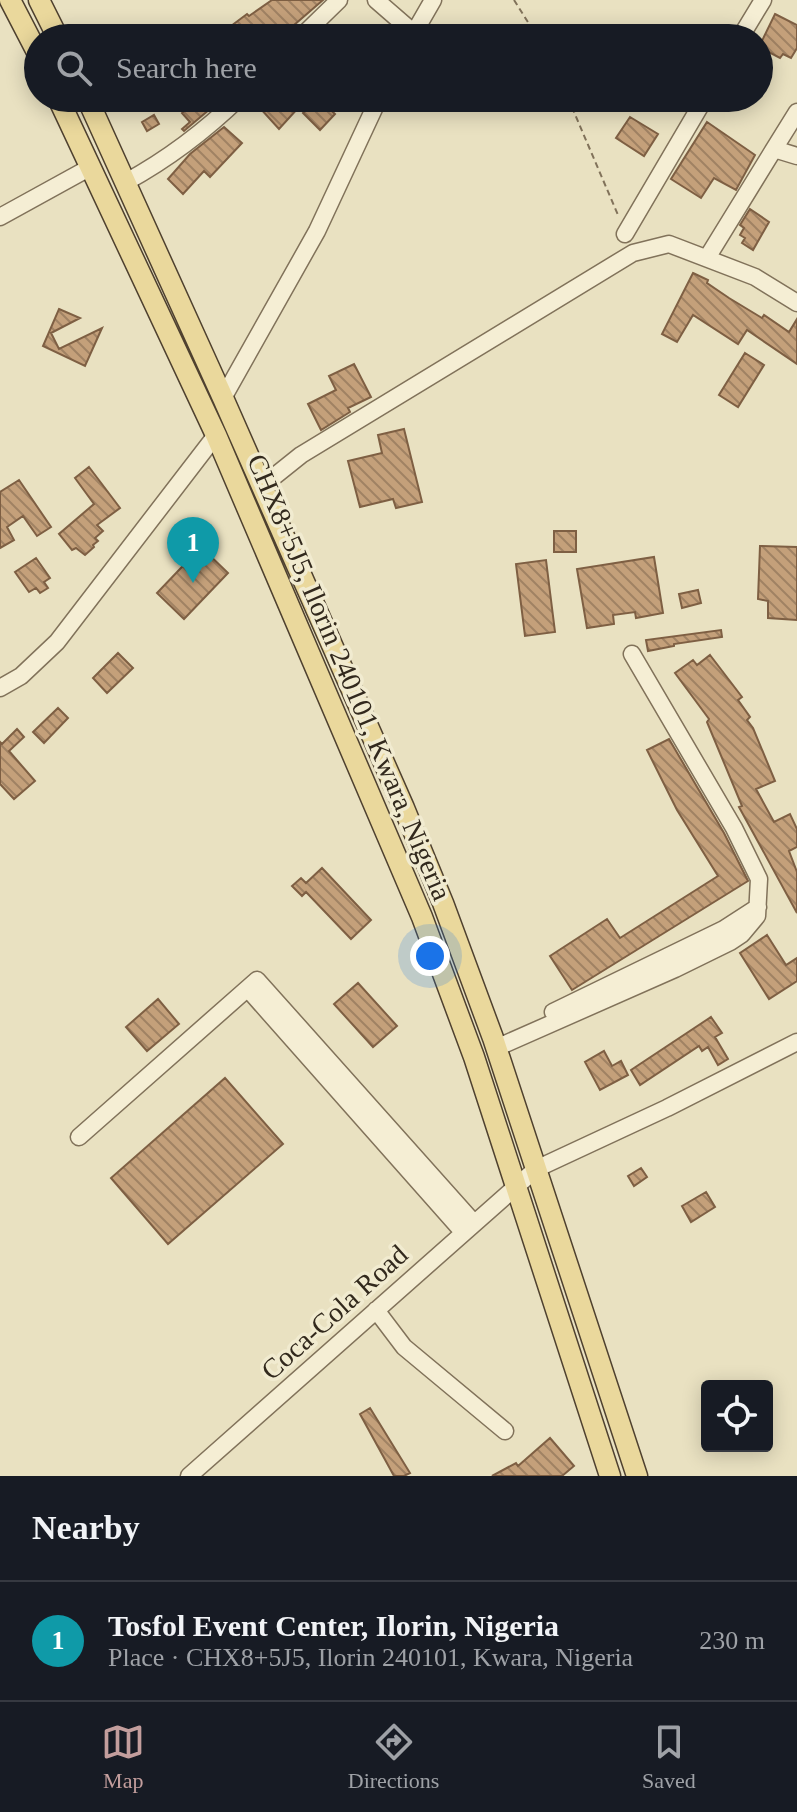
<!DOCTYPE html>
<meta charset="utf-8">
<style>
:root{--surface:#171b24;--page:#20242c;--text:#f1f3f6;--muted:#9ea1a6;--line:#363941;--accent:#c39e9d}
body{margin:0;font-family:Georgia,serif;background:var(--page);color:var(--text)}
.controls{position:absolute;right:24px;bottom:24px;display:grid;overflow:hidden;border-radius:8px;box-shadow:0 4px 20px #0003}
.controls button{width:72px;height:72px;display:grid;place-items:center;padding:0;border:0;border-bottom:2px solid var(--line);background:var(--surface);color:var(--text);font:40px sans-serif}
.you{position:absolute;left:430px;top:956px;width:28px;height:28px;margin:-20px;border:6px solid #fff;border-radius:50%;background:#1a73e8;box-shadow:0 0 0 12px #1a73e833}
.badge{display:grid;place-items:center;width:52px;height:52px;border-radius:50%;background:var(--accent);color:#fff;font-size:26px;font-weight:700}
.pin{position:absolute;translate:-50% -66px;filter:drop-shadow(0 2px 4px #0008)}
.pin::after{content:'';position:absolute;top:42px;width:28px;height:24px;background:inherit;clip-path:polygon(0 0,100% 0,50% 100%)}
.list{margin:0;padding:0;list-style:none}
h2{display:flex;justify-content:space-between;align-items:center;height:104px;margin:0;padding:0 32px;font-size:34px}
h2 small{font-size:26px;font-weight:400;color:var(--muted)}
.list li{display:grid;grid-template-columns:52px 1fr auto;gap:24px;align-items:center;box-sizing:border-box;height:120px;padding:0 32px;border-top:2px solid var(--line)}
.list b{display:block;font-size:30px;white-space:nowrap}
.list p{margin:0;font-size:26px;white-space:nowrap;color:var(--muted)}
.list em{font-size:26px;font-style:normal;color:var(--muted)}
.icon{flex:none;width:44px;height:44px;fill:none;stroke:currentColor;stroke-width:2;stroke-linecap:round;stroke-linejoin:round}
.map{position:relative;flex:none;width:797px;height:1476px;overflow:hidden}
.search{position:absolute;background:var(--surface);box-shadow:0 4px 20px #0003;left:24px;right:24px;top:24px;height:88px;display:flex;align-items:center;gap:20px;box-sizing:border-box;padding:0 28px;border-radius:44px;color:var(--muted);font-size:30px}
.sheet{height:224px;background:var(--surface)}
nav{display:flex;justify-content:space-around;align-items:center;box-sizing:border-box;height:112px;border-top:2px solid var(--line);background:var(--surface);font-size:22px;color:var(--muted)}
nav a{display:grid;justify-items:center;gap:4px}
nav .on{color:var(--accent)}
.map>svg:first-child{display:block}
.building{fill:url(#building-back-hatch);stroke:#7e5f43;stroke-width:2}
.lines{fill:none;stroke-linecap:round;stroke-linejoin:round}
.minor-casing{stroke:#81725a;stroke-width:19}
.major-casing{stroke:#4f412f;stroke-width:23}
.path{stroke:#81725a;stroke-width:2;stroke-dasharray:6 4;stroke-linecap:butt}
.minor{stroke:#f5eed4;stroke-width:16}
.major{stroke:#ead89c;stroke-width:20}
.labels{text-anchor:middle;stroke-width:7;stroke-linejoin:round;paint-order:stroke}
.street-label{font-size:28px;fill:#32291d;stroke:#f1ebd0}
</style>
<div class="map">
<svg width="797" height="1476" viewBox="0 0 797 1476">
<defs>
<pattern id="building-back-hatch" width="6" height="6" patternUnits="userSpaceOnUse" patternTransform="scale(2)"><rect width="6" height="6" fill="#c4a07a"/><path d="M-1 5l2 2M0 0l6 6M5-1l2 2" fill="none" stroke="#a08263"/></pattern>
</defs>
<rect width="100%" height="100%" fill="#e9e1c1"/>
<path class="building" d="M272,0H323L279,38H215L247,14L249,16Z
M775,14L797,25V48L791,58L783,54L780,58L759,47Z
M183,98H223L184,131L182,129L190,122L182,113L190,106Z
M267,98H290L299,107L279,129L259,107Z
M318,98L335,114L320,130L303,113Z
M154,115L159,124L147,131L142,122Z
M630,117L658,134L644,156L616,138Z
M707,122L755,155L736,190L714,178L701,198L671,179Z
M224,127L242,143L210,177L204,171L183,194L168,179L190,154Z
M750,209L769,222L753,250L742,243L745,238L740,235L744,228L740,225Z
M693,273L708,280L707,283L729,298L762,318L764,315L789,332L797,319V364L747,330L738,344L693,315L677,342L662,334Z
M59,309L80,318L51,333L59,349L102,328L85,366L43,346Z
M745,353L764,365L738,407L719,395Z
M354,364L371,397L348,408L350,412L321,430L308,404L336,390L329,376Z
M404,429L422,502L396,508L393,499L360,507L348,461L382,453L378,435Z
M89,467L120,508L97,525L103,531L95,538L98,541L93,545L94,547L85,555L76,548L72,550L59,534L94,504L75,478Z
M19,480L51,527L37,536L23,516L7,527L14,540L0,548V492Z
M554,531H576V552H554Z
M760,546L797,547V620L768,618V601L758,599Z
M201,547L228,573L184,619L157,593Z
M654,557L663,613L636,618L635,612L613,615L614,624L587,628L577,569Z
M36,558L50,578L44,582L48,588L40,593L36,588L29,592L15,572Z
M546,560L555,632L525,636L516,564Z
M698,590L701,603L682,608L679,594Z
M721,630L722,637L674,644V646L648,651L646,640Z
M118,653L133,668L107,693L93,678Z
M710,655L742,697L738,700L750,717L747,720L753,728L775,781L756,789L774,822L790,814L797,829V847L789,851L797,872V913L739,807L742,806L707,722L709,719L675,673L693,660L697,665Z
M58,708L68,718L44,743L33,732Z
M17,729L24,737L9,751L35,781L14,799L0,784V742L2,744Z
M669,739L724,833L748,881L572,990L550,956L607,919L620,938L718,876L677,810L647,750Z
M322,868L371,920L351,939L306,892L302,896L292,886L301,878L306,883Z
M767,935L786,965L797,958V981L769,999L740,953Z
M358,983L397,1026L373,1047L334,1004Z
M158,999L179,1024L147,1051L126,1027Z
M711,1017L722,1033L715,1037L728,1059L718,1065L708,1047L702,1051L699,1046L640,1085L631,1070Z
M604,1051L612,1066L621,1061L628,1075L600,1090L585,1062Z
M225,1078L283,1144L168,1244L111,1178Z
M641,1168L647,1177L634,1186L628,1176Z
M706,1192L715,1207L691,1222L682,1206Z
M370,1408L410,1473L404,1476H394L360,1414Z
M550,1438L574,1466L562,1476H492L516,1463L518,1466Z"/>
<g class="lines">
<g class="minor-casing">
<path id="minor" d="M376,0L414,33L433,0
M300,38L339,0
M740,38L763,0
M774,149L797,112
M126,182C168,159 205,131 239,98
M0,217L89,168
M625,234L705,98
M707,258L774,149L797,156
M223,398L317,231L379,98
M261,487L301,455L633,253L669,244L755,277L797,303
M0,688L21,676L57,642L216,435
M248,989L463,1232
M553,1012L724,929L758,907
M496,1048L675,969L730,942L742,934L757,916L759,879L734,828L632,654
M79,1137L257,980L474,1223
M376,1310L404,1347L505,1431
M189,1476L536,1169L667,1108L797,1042"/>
</g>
<g class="major-casing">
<path id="major" d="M10,0L38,54
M39,0L58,38
M58,98L216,435L422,917L474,1057L610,1476
M87,98L223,398L404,808L443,903L493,1038L637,1476"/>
</g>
<path class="path" d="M514,0L538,38
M568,98L618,215"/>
<use href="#minor" class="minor"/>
<use href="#major" class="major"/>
</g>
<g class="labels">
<g class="street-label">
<text transform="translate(350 677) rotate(67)" y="10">CHX8+5J5, Ilorin 240101, Kwara, Nigeria</text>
<text transform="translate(334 1312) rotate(-42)" y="10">Coca-Cola Road</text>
</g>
</g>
</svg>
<div class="controls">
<button><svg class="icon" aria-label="locate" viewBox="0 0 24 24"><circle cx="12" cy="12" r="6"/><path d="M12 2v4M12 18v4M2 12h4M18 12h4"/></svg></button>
</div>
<div class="you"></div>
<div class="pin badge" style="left:193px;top:583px;background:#0f9aa8">1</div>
<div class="search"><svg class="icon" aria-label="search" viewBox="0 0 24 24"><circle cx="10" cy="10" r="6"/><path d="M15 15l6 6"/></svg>Search here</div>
</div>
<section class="sheet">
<h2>Nearby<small></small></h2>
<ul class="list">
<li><span class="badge" style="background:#0f9aa8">1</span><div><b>Tosfol Event Center, Ilorin, Nigeria</b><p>Place · CHX8+5J5, Ilorin 240101, Kwara, Nigeria</p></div><em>230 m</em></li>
</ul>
</section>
<nav>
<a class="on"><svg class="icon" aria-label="map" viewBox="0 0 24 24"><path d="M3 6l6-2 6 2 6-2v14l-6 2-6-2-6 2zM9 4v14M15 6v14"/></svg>Map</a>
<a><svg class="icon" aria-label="directions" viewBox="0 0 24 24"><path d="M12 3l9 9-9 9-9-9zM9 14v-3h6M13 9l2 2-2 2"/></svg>Directions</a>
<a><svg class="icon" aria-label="saved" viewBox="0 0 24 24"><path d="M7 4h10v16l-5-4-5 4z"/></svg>Saved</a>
</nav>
